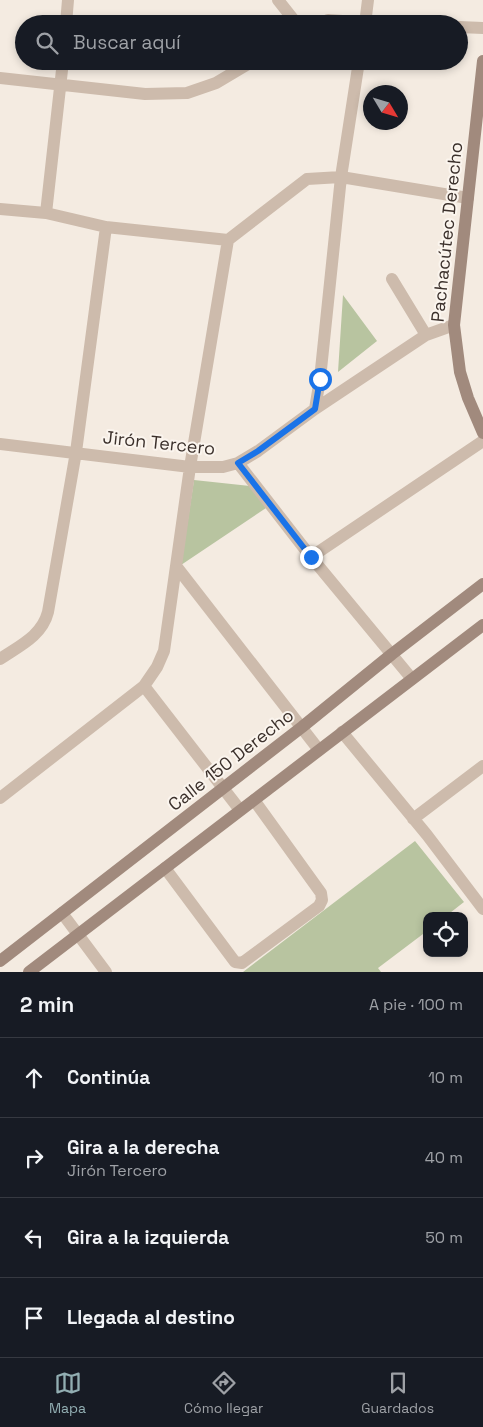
<!DOCTYPE html>
<html lang="es">
<meta charset="utf-8">
<style>
:root{--surface:#171b24;--page:#242831;--text:#f1f3f6;--muted:#9ea1a6;--line:#363941;--accent:#92aeb2}
body{margin:0;font-family:"Space Grotesk",sans-serif;background:var(--page);color:var(--text)}
.controls{position:absolute;right:15px;bottom:15px;display:grid;overflow:hidden;border-radius:10px;box-shadow:0 2px 8px #0003}
.controls button{width:45px;height:45px;display:grid;place-items:center;padding:0;border:0;border-bottom:1px solid var(--line);background:var(--surface);color:var(--text);font:25px sans-serif}
.compass{position:absolute;left:363px;top:85px;width:45px;height:45px;border-radius:50%;background:var(--surface);box-shadow:0 2px 8px #0003;rotate:128deg}
.stop{position:absolute;width:15px;height:15px;margin:-11px;border:4px solid #1a73e8;border-radius:50%;background:#fff}
.stop.end{background:#1a73e8;border-color:#fff;box-shadow:0 1px 5px #0008}
.list{margin:0;padding:0;list-style:none}
h2{display:flex;justify-content:space-between;align-items:center;height:65px;margin:0;padding:0 20px;font-size:21px}
h2 small{font-size:16px;font-weight:400;color:var(--muted)}
.list li{display:grid;grid-template-columns:32px 1fr auto;gap:15px;align-items:center;box-sizing:border-box;height:80px;padding:0 20px;border-top:1px solid var(--line)}
.list b{display:block;font-size:19px;white-space:nowrap}
.list p{margin:0;font-size:16px;white-space:nowrap;color:var(--muted)}
.list em{font-size:16px;font-style:normal;color:var(--muted)}
.icon{flex:none;width:28px;height:28px;fill:none;stroke:currentColor;stroke-width:2;stroke-linecap:round;stroke-linejoin:round}
.map{position:relative;flex:none;width:483px;height:972px;overflow:hidden}
.search{position:absolute;background:var(--surface);box-shadow:0 2px 8px #0003;left:15px;right:15px;top:15px;height:55px;display:flex;align-items:center;gap:12px;box-sizing:border-box;padding:0 18px;border-radius:28px;color:var(--muted);font-size:19px}
.sheet{height:385px;background:var(--surface)}
nav{display:flex;justify-content:space-around;align-items:center;box-sizing:border-box;height:70px;border-top:1px solid var(--line);background:var(--surface);font-size:14px;color:var(--muted)}
nav a{display:grid;justify-items:center;gap:2px}
nav .on{color:var(--accent)}
.map>svg:first-child{display:block}
.green{fill:#b8c4a0}
.lines{fill:none;stroke-linecap:round;stroke-linejoin:round}
.street{stroke:#cdbbac;stroke-width:12}
.secondary{stroke:#a18a7d;stroke-width:12}
.route{stroke:#1a73e8;stroke-width:6}
.labels{text-anchor:middle;stroke-width:4;stroke-linejoin:round;paint-order:stroke}
.street-label{font-size:18px;fill:#3b302b;stroke:#fbf5ee}
</style>
<div class="map">
<svg width="483" height="972" viewBox="0 0 483 972">
<rect width="100%" height="100%" fill="#f4ebe1"/>
<path class="green" d="M343,295L377,341L338,372Z
M194,480L250,486L266,508L181,565Z
M415,841L464,902L446,916H427V931L378,968L381,972H243Z"/>
<g class="lines">
<path class="street" d="M278,0L297,24
M66,24L68,0
M319,24L328,20L385,24
M365,24L368,0
M459,27L483,28
M0,78L145,94L187,93L216,83L253,61
M0,209L46,213L106,227L228,240L307,179L341,177L468,198
M46,213L63,61
M392,279L426,335
M315,409L320,379L341,177L359,61
M0,444L190,467H223L238,463L258,451L315,409L426,335L454,325
M238,463L311,557L412,679
M311,557L483,441
M176,566L319,750
M0,659C19,646 42,636 48,612L76,452L106,227
M144,686L240,810
M342,732L427,835L483,909
M0,798L144,686L157,667L164,651L190,467L228,240
M413,819L483,766
M165,868L235,962L242,963L319,906L322,900L321,893L254,800
M62,913L106,972"/>
<path class="secondary" d="M483,61L454,325L460,372L468,398L483,433
M0,961L302,727L392,654L483,584
M29,972L483,625"/>
</g>
<g class="lines">
<path class="route" d="M311,557L238,463L258,451L315,409L320,379"/>
</g>
<g class="labels">
<g class="street-label">
<text transform="translate(447 232) rotate(-84)" y="6">Pachacútec Derecho</text>
<text transform="translate(159 443) rotate(6)" y="6">Jirón Tercero</text>
<text transform="translate(231 760) rotate(-38)" y="6">Calle 150 Derecho</text>
</g>
</g>
</svg>
<div class="controls">
<button><svg class="icon" aria-label="locate" viewBox="0 0 24 24"><circle cx="12" cy="12" r="6"/><path d="M12 2v4M12 18v4M2 12h4M18 12h4"/></svg></button>
</div>
<svg class="compass" viewBox="-18 -18 36 36"><path d="M0-13l5 13h-10z" fill="#e53935"/><path d="M0 13l5-13h-10z" fill="#9ea1a6"/></svg>
<div class="stop" style="left:320px;top:379px"></div>
<div class="stop end" style="left:311px;top:557px"></div>
<div class="search"><svg class="icon" aria-label="search" viewBox="0 0 24 24"><circle cx="10" cy="10" r="6"/><path d="M15 15l6 6"/></svg>Buscar aquí</div>
</div>
<section class="sheet">
<h2>2 min<small>A pie · 100 m</small></h2>
<ul class="list">
<li><svg class="icon" aria-label="ahead" viewBox="0 0 24 24"><path d="M12 20V5M6 11l6-6 6 6"/></svg><div><b>Continúa</b></div><em>10 m</em></li>
<li><svg class="icon" aria-label="right" viewBox="0 0 24 24"><path d="M7 20v-9h11M14 6l5 5-5 5"/></svg><div><b>Gira a la derecha</b><p>Jirón Tercero</p></div><em>40 m</em></li>
<li><svg class="icon" aria-label="left" viewBox="0 0 24 24"><path d="M17 20v-9H6M10 6l-5 5 5 5"/></svg><div><b>Gira a la izquierda</b></div><em>50 m</em></li>
<li><svg class="icon" aria-label="arrive" viewBox="0 0 24 24"><path d="M6 21V4h12l-3 4 3 4H6"/></svg><div><b>Llegada al destino</b></div></li>
</ul>
</section>
<nav>
<a class="on"><svg class="icon" aria-label="map" viewBox="0 0 24 24"><path d="M3 6l6-2 6 2 6-2v14l-6 2-6-2-6 2zM9 4v14M15 6v14"/></svg>Mapa</a>
<a><svg class="icon" aria-label="directions" viewBox="0 0 24 24"><path d="M12 3l9 9-9 9-9-9zM9 14v-3h6M13 9l2 2-2 2"/></svg>Cómo llegar</a>
<a><svg class="icon" aria-label="saved" viewBox="0 0 24 24"><path d="M7 4h10v16l-5-4-5 4z"/></svg>Guardados</a>
</nav>
